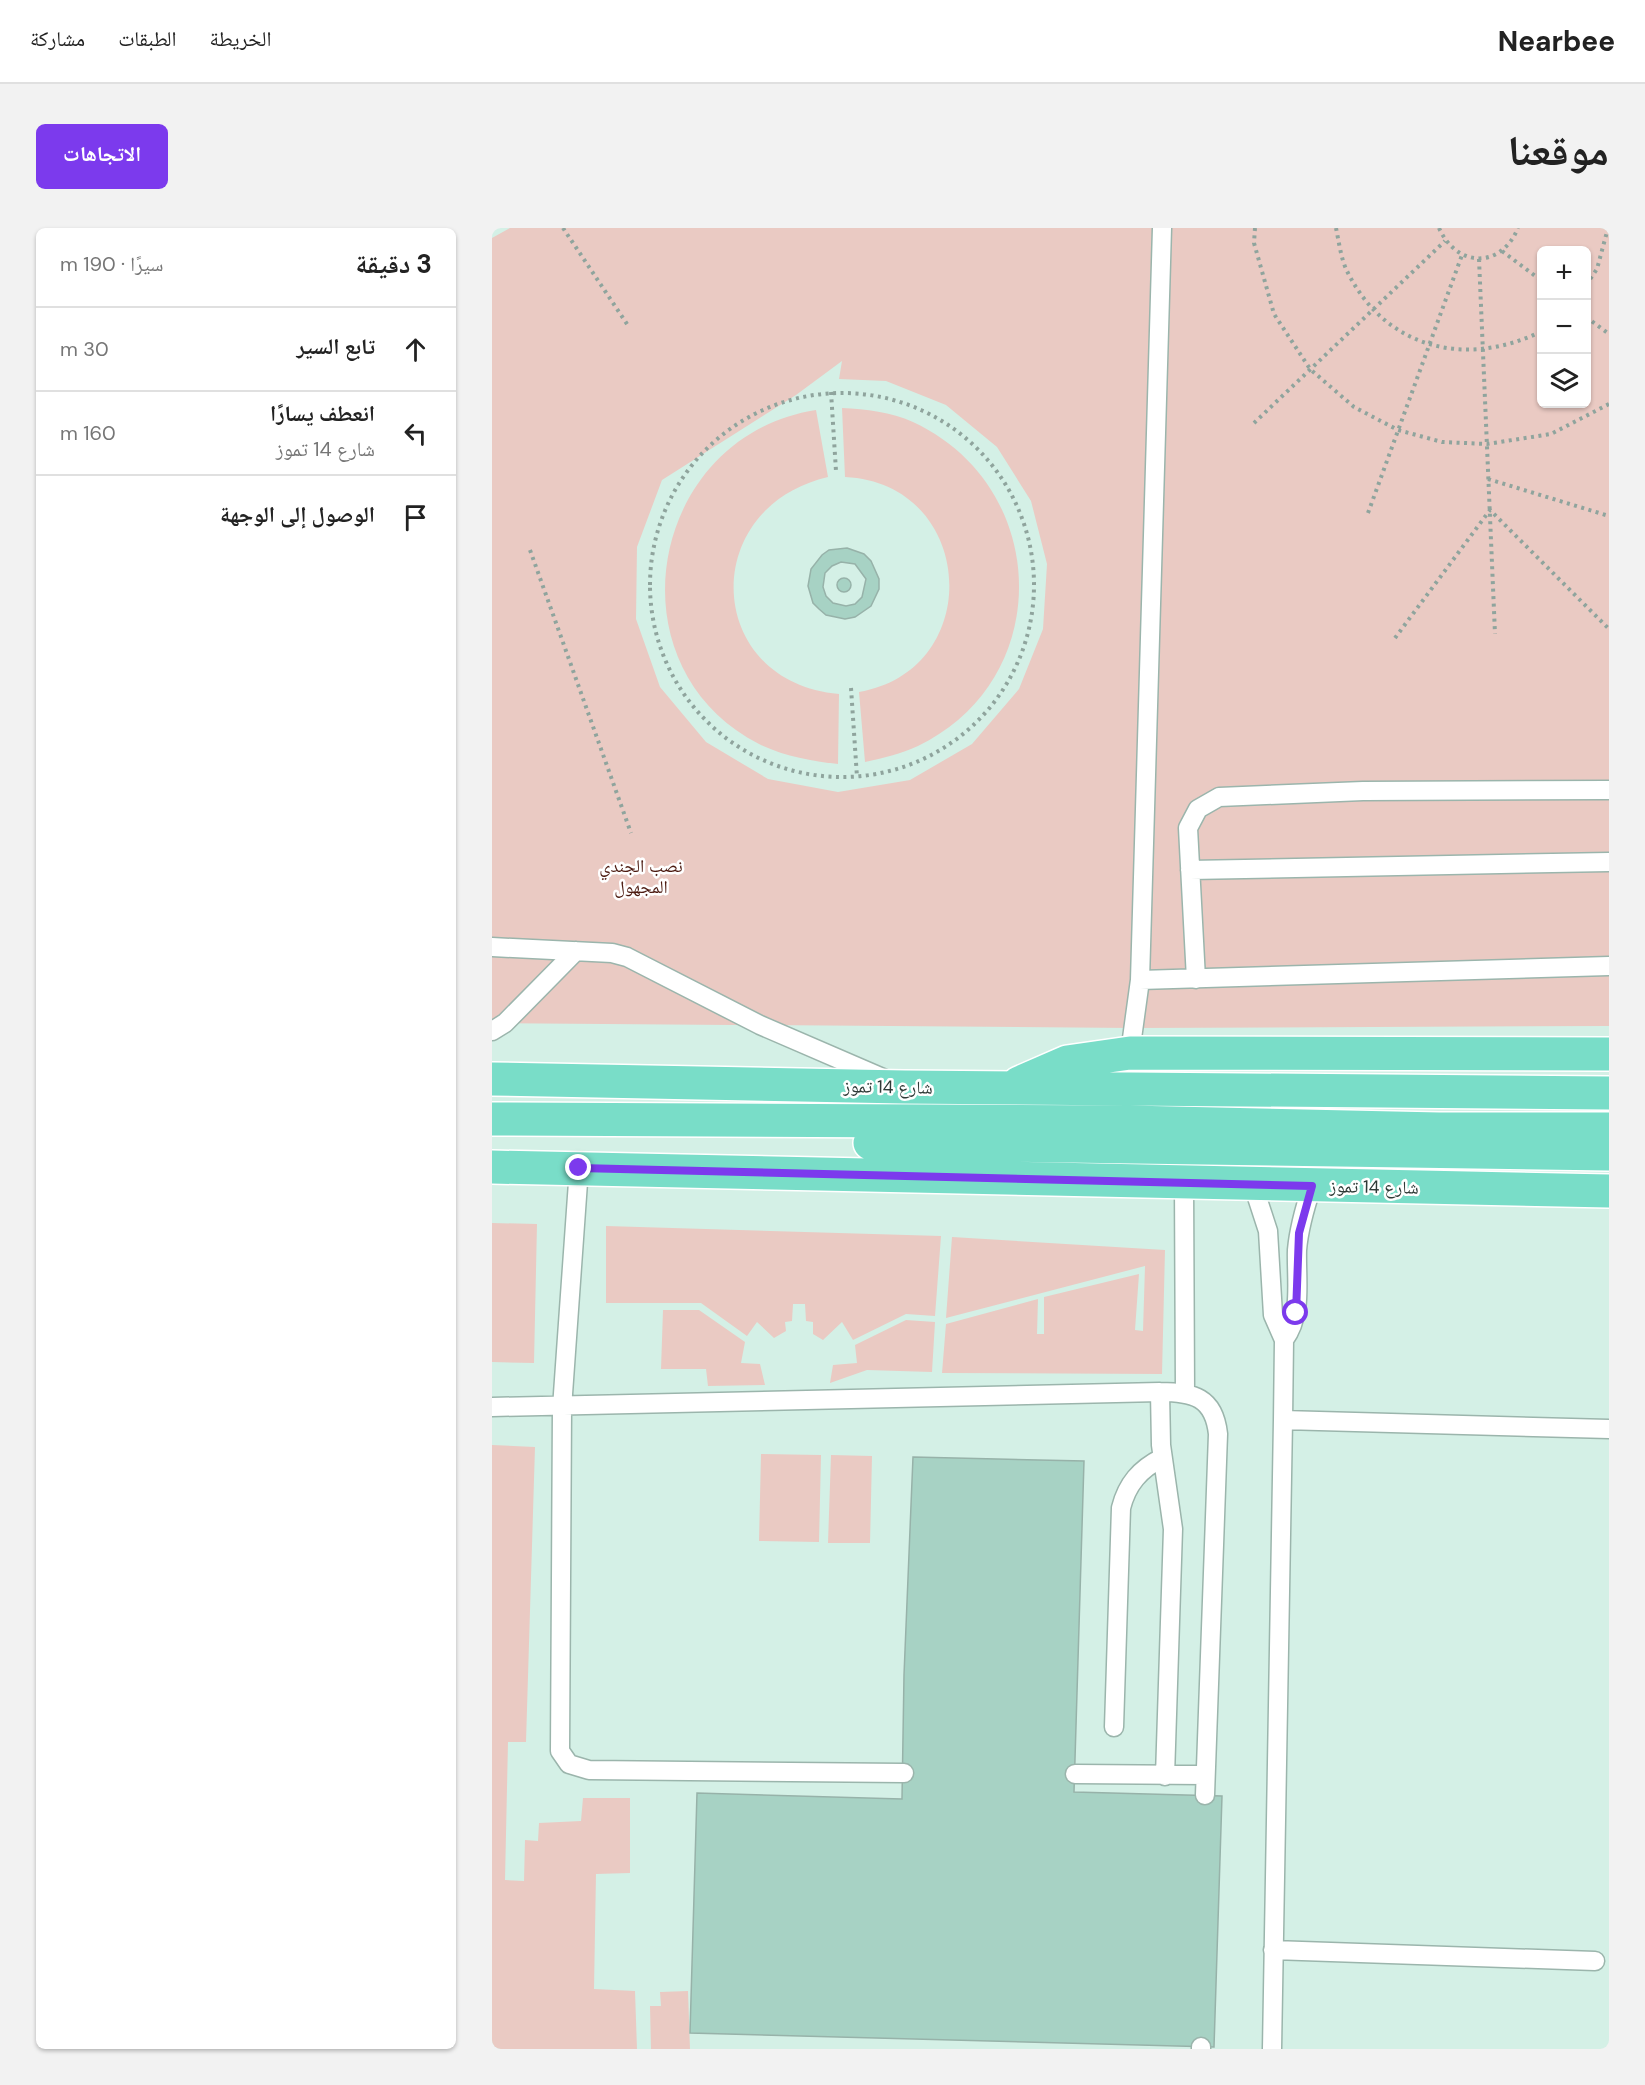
<!DOCTYPE html>
<html lang="ar">
<meta charset="utf-8">
<style>
:root{--surface:#fff;--page:#f2f2f2;--text:#222;--muted:#767676;--line:#e0e0e0;--accent:#7c3aed}
body{margin:0;font-family:"DM Sans","Noto Naskh Arabic",sans-serif;background:var(--page);color:var(--text);direction:rtl}
.controls{position:absolute;right:18px;top:18px;display:grid;overflow:hidden;border-radius:9px;box-shadow:0 2px 4px #0004}
.controls button{width:54px;height:54px;display:grid;place-items:center;padding:0;border:0;border-bottom:2px solid var(--line);background:var(--surface);color:var(--text);font:30px sans-serif}
.stop{position:absolute;width:18px;height:18px;margin:-14px;border:4px solid #7c3aed;border-radius:50%;background:#fff}
.stop.end{background:#7c3aed;border-color:#fff;box-shadow:0 2px 6px #0008}
.list{margin:0;padding:0;list-style:none}
h2{display:flex;justify-content:space-between;align-items:center;height:78px;margin:0;padding:0 24px;font-size:26px}
h2 small{font-size:20px;font-weight:400;color:var(--muted)}
.list li{display:grid;grid-template-columns:39px 1fr auto;gap:18px;align-items:center;box-sizing:border-box;height:84px;padding:0 24px;border-top:2px solid var(--line)}
.list b{display:block;font-size:22px;white-space:nowrap}
.list p{margin:0;font-size:20px;white-space:nowrap;color:var(--muted)}
.list em{font-size:20px;font-style:normal;color:var(--muted)}
.icon{flex:none;width:33px;height:33px;fill:none;stroke:currentColor;stroke-width:2;stroke-linecap:round;stroke-linejoin:round}
.map{position:relative;flex:none;width:1117px;height:1821px;overflow:hidden;direction:ltr;border-radius:9px}
header{display:flex;align-items:center;gap:36px;box-sizing:border-box;height:84px;padding:0 30px;background:var(--surface);border-bottom:2px solid var(--line)}
header strong{font-size:28px}
nav{display:flex;gap:33px;margin-inline-start:auto;font-size:21px}
.intro{display:flex;align-items:center;justify-content:space-between;box-sizing:border-box;height:144px;padding:0 36px}
h1{margin:0;font-size:42px}
.button{padding:15px 27px;border-radius:9px;background:var(--accent);color:#fff;font-size:21px;font-weight:700}
main{display:flex;gap:36px;padding:0 36px}
aside{flex:1;background:var(--surface);border-radius:9px;box-shadow:0 2px 4px #0004}
.map>svg:first-child{display:block}
.green{fill:#eacac3;fill-rule:evenodd}
.building{fill:#a7d2c4;stroke:#97b2a9;stroke-width:1.5;fill-rule:evenodd}
.lines{fill:none;stroke-linecap:round;stroke-linejoin:round}
.lane-casing{stroke:#9bb5ac;stroke-width:21}
.primary-casing{stroke:#fff;stroke-width:36}
.path{stroke:#8fa49d;stroke-width:4;stroke-dasharray:3 4.5;stroke-linecap:butt}
.lane{stroke:#fff;stroke-width:18}
.primary{stroke:#79ddc8;stroke-width:33}
.route{stroke:#7c3aed;stroke-width:8}
.labels{text-anchor:middle;stroke-width:5;stroke-linejoin:round;paint-order:stroke}
.park-label{font-size:18px;fill:#4c1a10;stroke:#fff}
.street-label{font-size:18px;fill:#2f3a37;stroke:#fff}
</style>
<header>
<strong>Nearbee</strong>
<nav><a>الخريطة</a><a>الطبقات</a><a>مشاركة</a></nav>
</header>
<div class="intro"><h1>موقعنا</h1><a class="button">الاتجاهات</a></div>
<main>
<div class="map">
<svg width="1117" height="1821" viewBox="0 0 1117 1821">
<rect width="100%" height="100%" fill="#d4f0e6"/>
<path class="green" d="M18,0H1117V798L640,800L0,795V10ZM1050,22H1094V176H1050ZM350,133L347,151L394,153L454,177L505,219L539,273L555,336L551,401L527,461L480,516L418,552L346,564L276,551L214,514L168,459L144,391L145,319L170,252L304,167Z
M350,180C374,181 399,184 421,194C559,258 564,452 426,518C409,526 391,530 373,534L367,464C495,442 484,255 353,249Z
M324,182L336,249C204,280 213,455 347,466L346,536C319,533 292,528 267,516C115,438 157,208 324,182Z
M0,995L45,996L42,1135L0,1134Z
M114,998L449,1008L443,1088L414,1086L361,1112L350,1094L331,1112L321,1106V1094L314,1093L313,1076H301L300,1093L293,1094L294,1103L282,1110L265,1094L255,1108L209,1075H114Z
M460,1009L673,1022L670,1146L450,1145L454,1096L546,1071L545,1106H552V1069L647,1046L643,1102L651,1103L653,1038L454,1090Z
M171,1082H207L253,1114L249,1135L268,1136L273,1157L216,1158L214,1141H169Z
M414,1092L443,1094L440,1144L375,1142L338,1155L341,1137L365,1135L363,1117Z
M0,1217L43,1219L34,1514H16L13,1652L32,1653L33,1612L46,1613L47,1595L89,1593L91,1570H138V1645L104,1646L102,1761L143,1763L145,1821H0Z
M269,1226L329,1227L327,1314L267,1313Z
M339,1227L380,1228L378,1315H336Z
M196,1763L198,1821H159L158,1778H169L168,1764Z"/>
<path class="building" d="M355,320L372,326L379,333L387,351V361L379,378L363,389L353,391L334,387L327,381L321,375L316,358L319,341L330,327L337,322ZM349,334L363,336L374,351L370,369L363,376L354,378L341,375L334,368L331,359L333,345L340,338Z
M345 357a7 7 0 1 1 14 0a7 7 0 1 1-14 0Z
M421,1229L592,1233L582,1564L730,1568L722,1819L198,1805L205,1565L410,1571L412,1447Z"/>
<g class="lines">
<g class="lane-casing">
<path id="lane" d="M698,642L1117,634
M0,719L120,725L135,729L268,797L393,851
M704,751L696,600L706,581L727,569L871,563L1117,562
M648,752L1117,738
M0,803L13,795L84,723
M638,825L648,752L670,0
M87,940L70,1180L68,1523L77,1536L97,1542L412,1545
M692,955L693,1164
M761,957L776,1003L781,1087L792,1112L791,1192L1117,1201
M792,1112C811,1086 804,1052 805,1022C807,999 813,979 820,958
M668,1164L669,1217L681,1301L673,1548
M0,1179L668,1164C701,1164 722,1169 726,1206L713,1567
M622,1499L629,1280C635,1256 648,1241 670,1230
M583,1546L713,1547
M781,1722L1103,1733
M709,1821V1819
M780,1821L791,1192"/>
</g>
<g class="primary-casing">
<path id="primary" d="M0,851L412,859L1117,865
M527,855L575,834L638,825L1117,826
M0,891L637,894L947,901H1117
M378,915L1117,926
M0,939L1117,963"/>
</g>
<path class="path" d="M71,0L137,99
M763,0L762,15L782,86L818,141L862,179L906,202L950,214L995,216L1059,206L1117,176
M844,0C847,14 849,32 856,45C895,122 976,140 1050,103
M947,0C965,40 1009,41 1026,0
M1010,23L1050,53
M987,31L1003,406
M1094,57L1105,41L1116,0
M1094,89L1117,106
M339,164L344,243
M158 357a192 192 0 1 1 384 0a192 192 0 1 1-384 0Z
M762,195L953,13
M996,251L1117,288
M876,285L970,27
M38,322L139,605
M903,410L998,282L1117,401
M359,460L365,549"/>
<use href="#lane" class="lane"/>
<use href="#primary" class="primary"/>
</g>
<g class="lines">
<path class="route" d="M87,940L820,958L807,1005L804,1085"/>
</g>
<g class="labels">
<g class="park-label">
<text x="149" y="644">نصب الجندي<tspan x="149" dy="21">المجهول</tspan></text>
</g>
<g class="street-label">
<text transform="translate(396 859) rotate(1)" y="6">شارع 14 تموز</text>
<text transform="translate(882 959) rotate(1)" y="6">شارع 14 تموز</text>
</g>
</g>
</svg>
<div class="controls">
<button>+</button>
<button>−</button>
<button><svg class="icon" aria-label="layers" viewBox="0 0 24 24"><path d="M12 4l9 5-9 5-9-5zM3 14l9 5 9-5"/></svg></button>
</div>
<div class="stop" style="left:804px;top:1085px"></div>
<div class="stop end" style="left:87px;top:940px"></div>
</div>
<aside>
<h2>3 دقيقة<small>سيرًا · 190 m</small></h2>
<ul class="list">
<li><svg class="icon" aria-label="ahead" viewBox="0 0 24 24"><path d="M12 20V5M6 11l6-6 6 6"/></svg><div><b>تابع السير</b></div><em>30 m</em></li>
<li><svg class="icon" aria-label="left" viewBox="0 0 24 24"><path d="M17 20v-9H6M10 6l-5 5 5 5"/></svg><div><b>انعطف يسارًا</b><p>شارع 14 تموز</p></div><em>160 m</em></li>
<li><svg class="icon" aria-label="arrive" viewBox="0 0 24 24"><path d="M6 21V4h12l-3 4 3 4H6"/></svg><div><b>الوصول إلى الوجهة</b></div></li>
</ul>
</aside>
</main>
